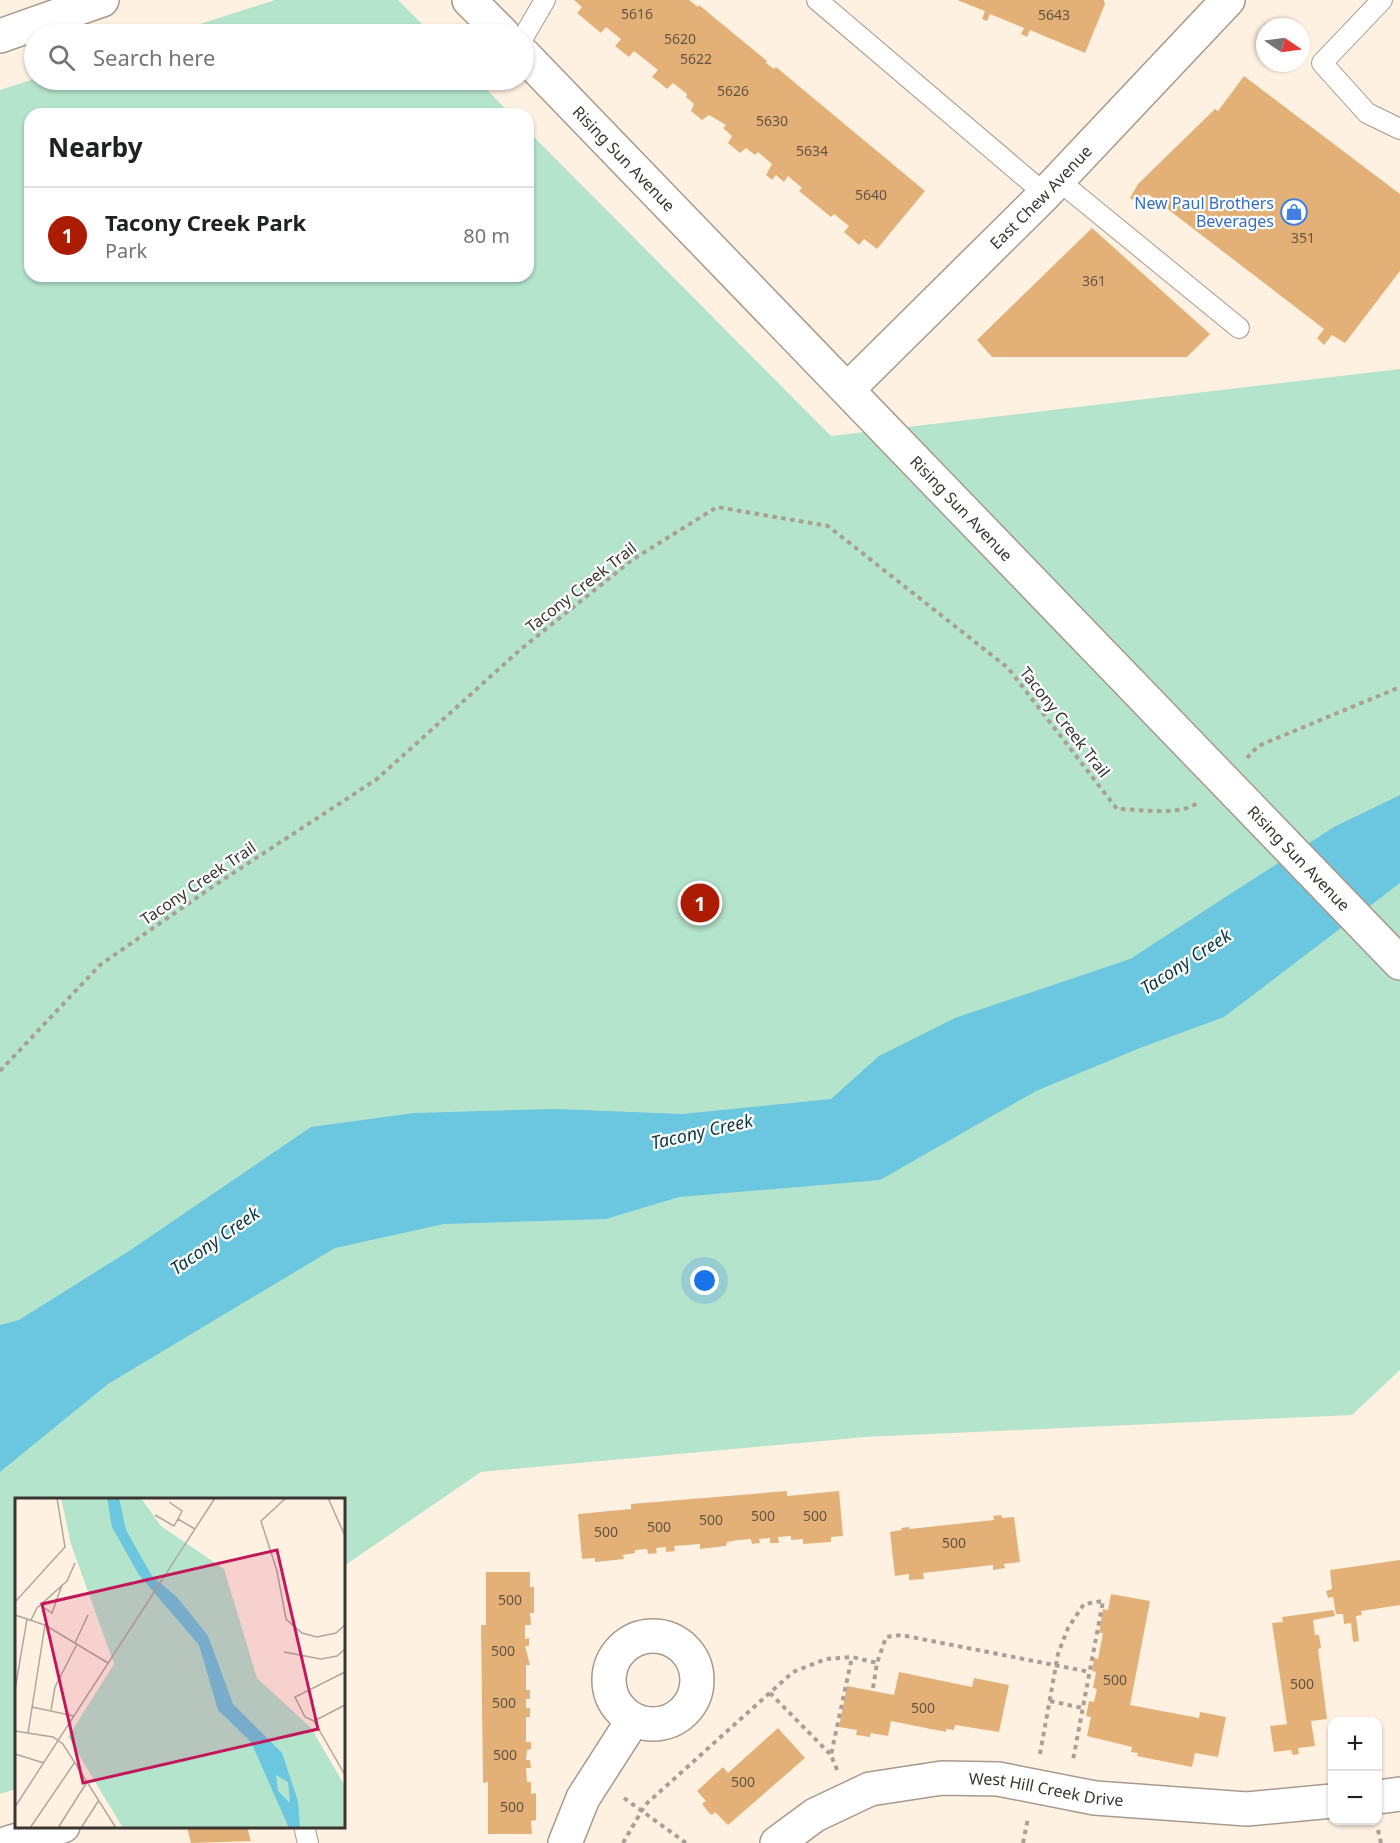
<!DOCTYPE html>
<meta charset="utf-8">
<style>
:root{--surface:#fff;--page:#f2f2f2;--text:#202124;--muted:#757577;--line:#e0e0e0;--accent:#ab1c03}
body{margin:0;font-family:"Noto Sans",sans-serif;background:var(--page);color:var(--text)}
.controls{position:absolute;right:18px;bottom:18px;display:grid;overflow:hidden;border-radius:12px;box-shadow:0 2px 4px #0004}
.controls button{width:54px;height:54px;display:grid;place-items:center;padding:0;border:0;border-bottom:2px solid var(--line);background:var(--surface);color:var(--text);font:30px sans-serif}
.compass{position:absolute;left:1256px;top:18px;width:54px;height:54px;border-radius:50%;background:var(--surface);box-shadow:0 2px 4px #0004;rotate:103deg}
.you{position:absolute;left:705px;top:1281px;width:21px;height:21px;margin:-15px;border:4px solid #fff;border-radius:50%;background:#1a73e8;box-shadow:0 0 0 9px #1a73e833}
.badge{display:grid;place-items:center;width:39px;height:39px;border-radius:50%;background:var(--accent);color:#fff;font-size:20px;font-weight:700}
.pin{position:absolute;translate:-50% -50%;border:3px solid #fff;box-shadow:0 2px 6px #0006}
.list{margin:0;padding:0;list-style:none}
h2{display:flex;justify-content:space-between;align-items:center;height:78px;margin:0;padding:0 24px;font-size:26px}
h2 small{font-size:20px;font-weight:400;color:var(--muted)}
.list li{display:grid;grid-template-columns:39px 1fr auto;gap:18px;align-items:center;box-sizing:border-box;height:96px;padding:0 24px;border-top:2px solid var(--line)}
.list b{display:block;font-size:22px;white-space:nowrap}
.list p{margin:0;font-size:20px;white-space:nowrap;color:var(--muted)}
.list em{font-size:20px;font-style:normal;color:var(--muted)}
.icon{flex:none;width:33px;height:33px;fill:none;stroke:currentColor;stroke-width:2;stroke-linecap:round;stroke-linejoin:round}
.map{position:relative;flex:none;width:1400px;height:1843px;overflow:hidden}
.search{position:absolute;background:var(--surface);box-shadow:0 2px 4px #0004;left:24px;top:24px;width:510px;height:66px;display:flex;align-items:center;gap:15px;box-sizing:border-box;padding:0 21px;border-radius:33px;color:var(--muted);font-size:22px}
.panel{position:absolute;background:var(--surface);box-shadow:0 2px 4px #0004;left:24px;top:108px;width:510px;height:174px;border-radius:18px}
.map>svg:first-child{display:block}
.green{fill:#b5e4cd}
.water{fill:#6ac7df}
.building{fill:#e3b177}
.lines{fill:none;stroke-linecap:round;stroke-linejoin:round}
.lane-casing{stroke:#a79a8c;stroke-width:22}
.street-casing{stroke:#a79a8c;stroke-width:36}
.secondary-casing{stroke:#a79a8c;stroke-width:36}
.path{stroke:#aa9f95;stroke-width:4;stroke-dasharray:4.5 4.5;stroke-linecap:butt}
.lane{stroke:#fff;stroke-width:20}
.street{stroke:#fff;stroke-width:33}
.secondary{stroke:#fff;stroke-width:33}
.labels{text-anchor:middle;stroke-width:4.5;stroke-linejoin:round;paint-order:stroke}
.number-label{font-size:14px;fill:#655442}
.street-label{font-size:16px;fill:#3b3530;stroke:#fff}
.shop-label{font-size:16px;fill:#366cbe;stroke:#fff;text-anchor:end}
.water-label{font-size:18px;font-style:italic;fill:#0b3842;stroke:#fff}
.inset-road{fill:none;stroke:#b1a69b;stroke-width:1.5}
.view{fill:#c2185b;fill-opacity:0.15;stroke:#c2185b;stroke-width:3}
.inset-edge{fill:none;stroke:#3b3530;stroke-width:3}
</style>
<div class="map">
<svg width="1400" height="1843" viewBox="0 0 1400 1843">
<rect width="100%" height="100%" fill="#fff1e2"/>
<path class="green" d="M275,0H398L432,34H169Z
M34,79L477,80L511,114H30V276H528V131L831,436L1400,369V1370L1352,1415L866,1437L481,1472L344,1566V1500H16V1789L0,1794V90Z"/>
<path class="water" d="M1400,795V883L1224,1017L1140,1048L1036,1091L880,1180L679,1197L606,1219L444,1224L335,1248L108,1384L0,1472V1325L19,1320L129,1251L311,1127L414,1113L555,1109L682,1114L831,1099L879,1056L955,1018L1130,959L1334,827Z"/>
<path class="building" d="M574,0H689L698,7L699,5L767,61L766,63L774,69L776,67L925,191L877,249L864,239L859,245L844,232L849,226L834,214L831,217L799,191L802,188L788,176L784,182L776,175L772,180L766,175L772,164L758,152L755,155L746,148L740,153L728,143L732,136L723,128L726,125L709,115L702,120L696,115L691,111L694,104L686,97L687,94L673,83L667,89L660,83L652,77L658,70L634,51L629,57L615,46L621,39L606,27L601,33L577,13L582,7Z
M957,0H1104L1105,4L1085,53L1030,30L1027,37L1021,34L1024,28L990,14L987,21L982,19L985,11Z
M1244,76L1400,194V271L1345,343L1332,335L1324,345L1317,338L1324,329L1148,194L1140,205L1130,198L1138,184L1215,109L1218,111Z
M1092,228L1210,334L1187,357H992L977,340Z
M787,1491V1496L839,1491L843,1536L831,1537V1542L803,1544V1539L791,1540V1536L778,1537L779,1543H770V1538L759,1539L760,1543L752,1544L751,1539L738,1540L727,1542L726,1546L700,1549V1544L674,1546L675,1551L666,1552V1547L656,1548L657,1553L648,1554L647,1549L635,1550V1553L623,1555L624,1559L595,1562V1558L582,1559L578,1514L631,1509V1504Z
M1001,1515L1002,1518L1014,1517L1020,1562L1004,1564L1005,1568L993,1570V1565L923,1573L924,1579L909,1580V1574L895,1576L890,1532L902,1530L901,1528L909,1527V1529L994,1520L993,1516Z
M1400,1560V1605L1361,1611L1362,1615L1356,1616L1359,1641L1353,1642L1351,1623L1344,1624L1343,1614H1336L1333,1597L1328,1598L1326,1591L1332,1589L1330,1570Z
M486,1572H530V1587H534V1613H530L531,1625H525V1639L529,1638V1646H525L530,1665H526V1690H530V1699H526V1708H530V1717H526V1742H531V1749L527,1750L526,1760H530L531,1768H526L527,1782H531V1794L536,1793V1820L531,1821L532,1834H488V1782L483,1783L481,1625H486Z
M1111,1594L1150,1601L1130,1705L1199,1718L1200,1712L1226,1717L1218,1757L1195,1753L1192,1767L1137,1756L1138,1753L1131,1752L1132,1747L1087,1736L1091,1717L1086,1716L1089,1701L1094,1702L1097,1689L1093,1688L1096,1672L1092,1671L1094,1658L1098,1659L1103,1633H1099L1103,1609L1108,1610Z
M1333,1610L1335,1616L1313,1620L1315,1635H1319L1321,1648L1318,1649L1327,1719L1311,1721L1315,1746L1298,1748L1299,1754L1293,1755L1291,1750L1274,1752L1270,1726L1287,1724L1272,1623L1283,1622L1282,1617Z
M899,1672L972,1687L974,1678L1009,1685L999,1732L955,1725L954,1730L946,1729V1732L891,1721L888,1736L871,1733L870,1737L856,1735L857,1730L839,1727L847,1686L894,1695Z
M778,1728L805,1758L728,1825L715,1812L712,1815L709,1813L702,1804L706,1801L697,1791L723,1767L728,1773Z
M187,1827H247L251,1841L191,1843Z"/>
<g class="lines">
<g class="lane-casing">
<path id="lane" d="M817,0L1045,194
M1382,0L1322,63L1367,113L1400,129
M524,36L545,0
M1058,180L1239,328
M304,1826L308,1843"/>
</g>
<g class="street-casing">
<g id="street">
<path d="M0,36L102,0"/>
<path id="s1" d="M848,389L1045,194L1228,0"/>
<circle cx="653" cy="1680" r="44"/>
<path d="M1378,1797L1400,1794"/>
<path d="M8,1843L63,1826"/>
<path d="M565,1843L583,1798L633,1720"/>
<path id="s2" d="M777,1843L815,1815L870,1789L942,1778L998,1779L1095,1798L1247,1809L1332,1801"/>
</g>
</g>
<g class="secondary-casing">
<g id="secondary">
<path d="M469,0L503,34"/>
<path id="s3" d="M524,55L1400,963"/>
</g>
</g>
<path class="path" d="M1247,758L1258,746L1400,687
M0,1071L100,965L215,885L377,779L521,649L632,560L717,507L828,526L1008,668L1117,809C1141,809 1179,817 1199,802
M873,1688L877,1663L886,1637L901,1635L1090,1672
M770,1693L831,1755
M1050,1701L1083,1708
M1040,1754L1058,1654L1068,1628L1084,1604L1103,1601L1073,1760
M837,1770L831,1755L852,1657
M624,1798L686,1843
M1378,1830L1381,1843
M623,1843L645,1805L793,1672L826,1659L852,1657L877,1663
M1023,1843L1028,1818"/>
<use href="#lane" class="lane"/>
<use href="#street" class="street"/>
<use href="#secondary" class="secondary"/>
</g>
<defs>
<g id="shop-ring" transform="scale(1.35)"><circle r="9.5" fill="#fff" stroke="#3f7fe0" stroke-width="1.5"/><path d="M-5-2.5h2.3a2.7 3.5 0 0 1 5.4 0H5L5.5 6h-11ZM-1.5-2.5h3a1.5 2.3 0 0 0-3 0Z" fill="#3f7fe0"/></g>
</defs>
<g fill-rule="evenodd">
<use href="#shop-ring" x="1294" y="212"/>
</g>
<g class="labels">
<g class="number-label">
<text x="637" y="19">5616</text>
<text x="1054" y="20">5643</text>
<text x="680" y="44">5620</text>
<text x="696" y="64">5622</text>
<text x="733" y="96">5626</text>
<text x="772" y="126">5630</text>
<text x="812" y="156">5634</text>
<text x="871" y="200">5640</text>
<text x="1303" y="243">351</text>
<text x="1094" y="286">361</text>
<text x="763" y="1521">500</text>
<text x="815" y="1521">500</text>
<text x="711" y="1525">500</text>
<text x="659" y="1532">500</text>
<text x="606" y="1537">500</text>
<text x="954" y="1548">500</text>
<text x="510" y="1605">500</text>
<text x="503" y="1656">500</text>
<text x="1115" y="1685">500</text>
<text x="1302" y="1689">500</text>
<text x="504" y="1708">500</text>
<text x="923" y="1713">500</text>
<text x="505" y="1760">500</text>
<text x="743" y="1787">500</text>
<text x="512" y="1812">500</text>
</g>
<g class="street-label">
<text dy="6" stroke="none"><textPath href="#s3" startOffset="144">Rising Sun Avenue</textPath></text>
<text dy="6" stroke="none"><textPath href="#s1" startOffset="272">East Chew Avenue</textPath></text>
<text dy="6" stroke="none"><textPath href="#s3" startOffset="630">Rising Sun Avenue</textPath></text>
<text transform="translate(581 587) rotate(-38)" y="6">Tacony Creek Trail</text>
<text transform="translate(1065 722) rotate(52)" y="6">Tacony Creek Trail</text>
<text dy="6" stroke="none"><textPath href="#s3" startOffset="1116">Rising Sun Avenue</textPath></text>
<text transform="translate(198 883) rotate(-34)" y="6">Tacony Creek Trail</text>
<text dy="6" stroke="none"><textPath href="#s2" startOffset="286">West Hill Creek Drive</textPath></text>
</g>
<g class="shop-label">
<text x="1274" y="209">New Paul Brothers<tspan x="1274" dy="18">Beverages</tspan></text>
</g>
<g class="water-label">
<text transform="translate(1186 962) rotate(-33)" y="6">Tacony Creek</text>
<text transform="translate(702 1132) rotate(-13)" y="6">Tacony Creek</text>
<text transform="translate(215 1241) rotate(-35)" y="6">Tacony Creek</text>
</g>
</g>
<g transform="translate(15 1498)">
<rect width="330" height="330" fill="#fff1e2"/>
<path d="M46,0H126L146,28L209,71L242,180L296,230L330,288V330H108L53,239L99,166L56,46Z" fill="#b5e4cd"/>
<path d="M92,0H104L111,32L137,78L162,99L193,138L218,206L267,255L283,303L285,330H274L236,244L203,212L184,147L124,77L97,29ZM261,277L273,284L275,305L263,293Z" fill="#6ac7df" fill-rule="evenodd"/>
<path class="inset-road" d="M271,0L246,23L262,73L271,121L287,135L302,139L321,135L330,127M313,0L330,38M154,4L167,13L163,21M140,17L159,28L163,21L180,31M0,104L50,49L42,0M25,107L37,115L47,87M0,117L30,127L93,165M16,122L22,110L52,83L60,65M60,145L73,117M269,154L306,161L322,158L330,151M0,192L12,121M17,209L59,218M36,212L40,189L62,146M299,223L290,219L280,199L330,174M299,223L330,277M299,223L330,207M0,233L38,239L48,246L101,330M13,235L30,127M0,256L29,265M0,309L200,0M15,330L60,264M43,330L72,284M66,330L84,302"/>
<path class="view" d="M262,52L303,231L68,285L27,106Z"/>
<rect width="330" height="330" class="inset-edge"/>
</g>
</svg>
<div class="controls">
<button>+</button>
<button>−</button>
</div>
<svg class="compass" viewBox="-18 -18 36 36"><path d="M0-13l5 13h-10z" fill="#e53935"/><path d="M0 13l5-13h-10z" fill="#757577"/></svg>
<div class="you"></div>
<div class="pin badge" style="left:700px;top:903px">1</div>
<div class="search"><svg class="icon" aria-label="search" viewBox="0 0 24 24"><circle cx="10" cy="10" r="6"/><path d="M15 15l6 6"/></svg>Search here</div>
<section class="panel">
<h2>Nearby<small></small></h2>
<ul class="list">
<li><span class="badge">1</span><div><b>Tacony Creek Park</b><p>Park</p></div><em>80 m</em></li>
</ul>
</section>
</div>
